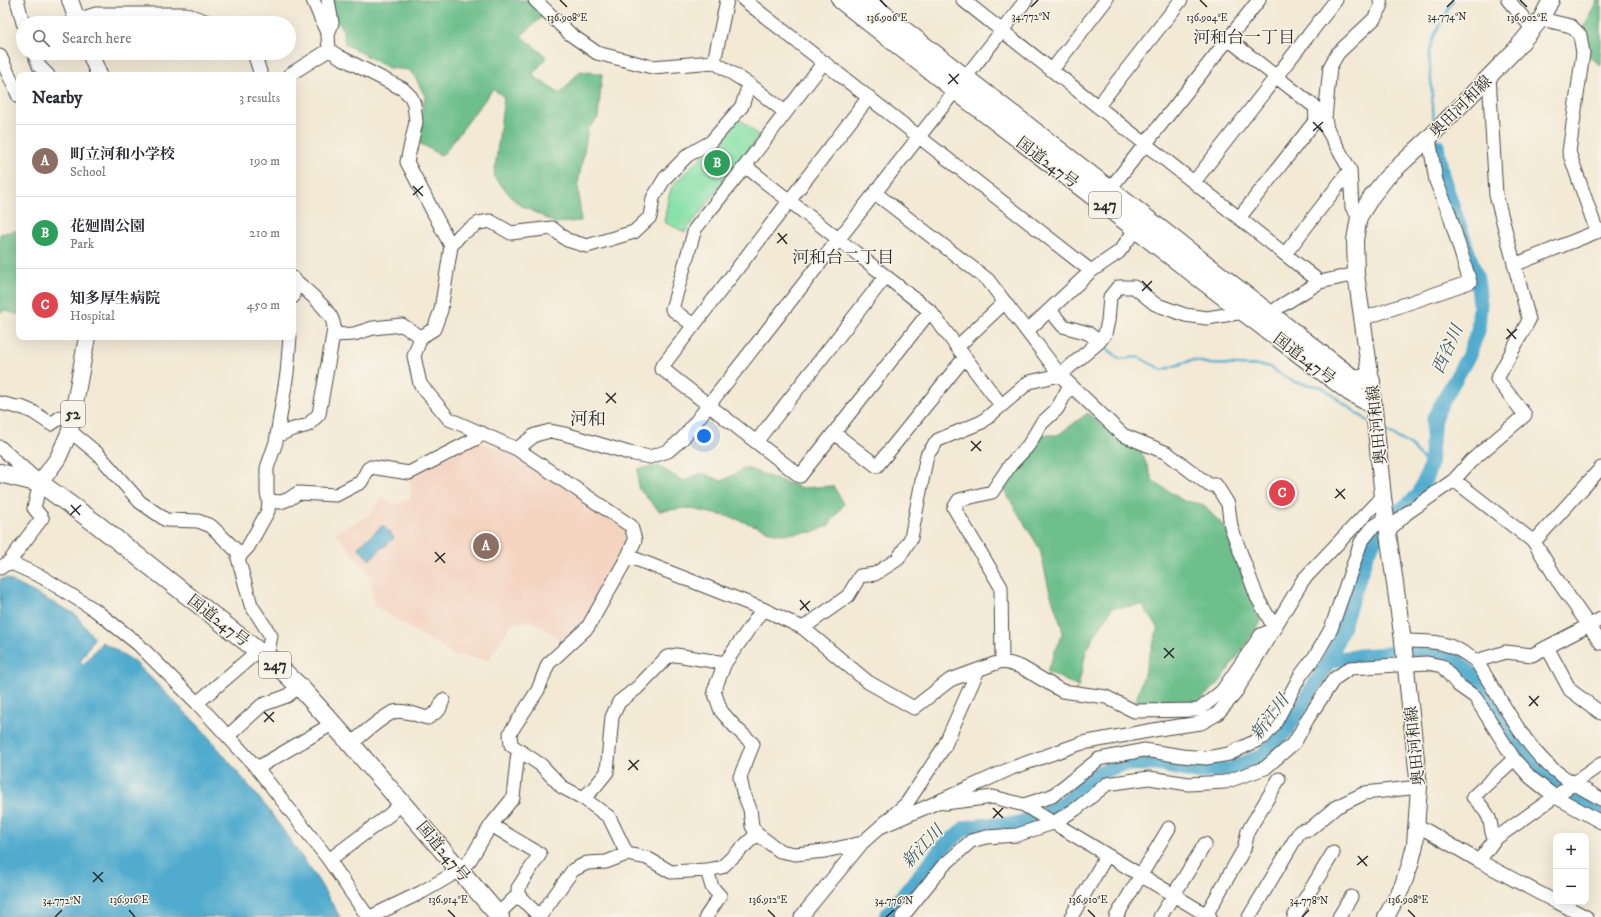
<!DOCTYPE html>
<meta charset="utf-8">
<style>
:root{--surface:#fff;--page:#f2f2f3;--text:#2b2b33;--muted:#7c7c81;--line:#e1e1e2;--accent:#2563eb}
body{margin:0;font-family:"IM FELL DW Pica","Noto Serif JP",serif;background:var(--page);color:var(--text)}
.controls{position:absolute;right:12px;bottom:12px;display:grid;overflow:hidden;border-radius:8px;box-shadow:0 4px 16px #0002}
.controls button{width:36px;height:36px;display:grid;place-items:center;padding:0;border:0;border-bottom:1px solid var(--line);background:var(--surface);color:var(--text);font:20px sans-serif}
.you{position:absolute;left:704px;top:436px;width:14px;height:14px;margin:-10px;border:3px solid #fff;border-radius:50%;background:#1a73e8;box-shadow:0 0 0 6px #1a73e833}
.badge{display:grid;place-items:center;width:26px;height:26px;border-radius:50%;background:var(--accent);color:#fff;font-size:13px;font-weight:700}
.pin{position:absolute;translate:-50% -50%;border:2px solid #fff;box-shadow:0 1px 4px #0006}
.list{margin:0;padding:0;list-style:none}
h2{display:flex;justify-content:space-between;align-items:center;height:52px;margin:0;padding:0 16px;font-size:17px}
h2 small{font-size:13px;font-weight:400;color:var(--muted)}
.list li{display:grid;grid-template-columns:26px 1fr auto;gap:12px;align-items:center;box-sizing:border-box;height:72px;padding:0 16px;border-top:1px solid var(--line)}
.list b{display:block;font-size:15px;white-space:nowrap}
.list p{margin:0;font-size:13px;white-space:nowrap;color:var(--muted)}
.list em{font-size:13px;font-style:normal;color:var(--muted)}
.icon{flex:none;width:22px;height:22px;fill:none;stroke:currentColor;stroke-width:2;stroke-linecap:round;stroke-linejoin:round}
.map{position:relative;flex:none;width:1601px;height:917px;overflow:hidden}
.search{position:absolute;background:var(--surface);box-shadow:0 4px 16px #0002;left:16px;top:16px;width:280px;height:44px;display:flex;align-items:center;gap:10px;box-sizing:border-box;padding:0 14px;border-radius:22px;color:var(--muted);font-size:15px}
.panel{position:absolute;background:var(--surface);box-shadow:0 4px 16px #0002;left:16px;top:72px;width:280px;height:268px;border-radius:8px}
.map>svg:first-child{display:block}
.built{fill:#f4d3c0}
.green{fill:#88e1a7;stroke:#5a8669}
.forest{fill:#6ebf8c;stroke:#4c755c}
.water{fill:#51abce;stroke:#3e6b7c}
.lines{fill:none;stroke-linecap:round;stroke-linejoin:round}
.stream{stroke:#51abce;stroke-width:2.5}
.river{stroke:#51abce;stroke-width:15}
.minor-casing{stroke:#494844;stroke-width:15}
.major-casing{stroke:#494844;stroke-width:18}
.highway-casing{stroke:#494844;stroke-width:20}
.minor{stroke:#fff;stroke-width:13}
.major{stroke:#fff;stroke-width:16}
.highway{stroke:#fff;stroke-width:18}
.ticks{fill:none;stroke:#2b2b2b;stroke-width:1.5}
.labels{text-anchor:middle;stroke-width:3;stroke-linejoin:round;paint-order:stroke}
.shield{fill:#f7f3e8;stroke:#686764;stroke-width:1}
.shield-label{font-size:15px;font-weight:bold;fill:#2b2b2b}
.street-label{font-size:16px;fill:#2b2b2b;stroke:#f7f3e8}
.neighbourhood-label{font-size:17px;fill:#2b2b2b;stroke:#f7f3e8}
.water-label{font-size:17px;font-style:italic;fill:#385864;stroke:#f7f3e8}
.quarter-label{font-size:18px;fill:#2b2b2b;stroke:#f7f3e8}
.ticks-label{font-size:10px;text-anchor:middle;fill:#2b2b2b;stroke:#f7f3e8;stroke-width:3;stroke-linejoin:round;paint-order:stroke}
</style>
<div class="map">
<svg width="1601" height="917" viewBox="0 0 1601 917">
<rect width="100%" height="100%" fill="#f7f3e8"/>
<filter id="ink" filterUnits="userSpaceOnUse"><feTurbulence type="fractalNoise" baseFrequency=".025" numOctaves="2"/><feDisplacementMap in="SourceGraphic" scale="8" xChannelSelector="R" yChannelSelector="G"/><feConvolveMatrix kernelMatrix="1 2 1 2 8 2 1 2 1" color-interpolation-filters="sRGB"/></filter>
<filter id="wash" filterUnits="userSpaceOnUse"><feTurbulence type="fractalNoise" baseFrequency=".012" numOctaves="4" result="noise"/><feDisplacementMap in="SourceGraphic" scale="16" xChannelSelector="R" yChannelSelector="G"/><feGaussianBlur stdDeviation="0.9" result="paint"/><feColorMatrix in="noise" values="0 0 0 0 0 0 0 0 0 0 0 0 0 0 0 0 0 1.4 0 .05"/><feComposite in="paint" operator="in"/></filter>
<g filter="url(#wash)">
<rect width="100%" height="100%" fill="#f3e9d4"/>
<path class="built" d="M478,442L514,453L624,527L628,539L623,553L584,624L562,643L552,633L532,621L512,623L489,660L453,655L373,605L372,577L335,532L367,517L383,497L394,505L411,498L409,476Z"/>
<path class="green" d="M738,117L759,136L685,232L664,222C667,210 667,196 673,185L717,141Z"/>
<path class="forest" d="M321,0H531L544,15L521,36L547,57L532,75L560,94L580,71L602,74L598,118L588,129L578,184L581,221L555,223L517,203L494,177L504,97L493,89L442,156L416,141L425,96L415,77L409,70L389,68L345,44L342,27L325,10Z
M1597,0H1601V65L1587,56L1583,29Z
M19,230V315L5,310L0,313V234Z
M1088,413L1116,438L1141,451L1153,481L1184,501L1202,504L1225,527L1251,599L1261,622L1219,683L1198,702L1135,704L1158,627L1142,605L1112,608L1087,648L1078,687L1047,671L1063,631L1049,589L1040,549L1002,487L1042,435H1058Z
M658,466L683,481L701,473L722,481L746,468L801,488L833,486L844,504L829,525L815,532L778,534L731,517L686,508L659,511L638,488V469Z"/>
<path class="water" d="M383,525L394,538L369,560L358,547Z
M6,578L75,614L94,638L80,662L84,664L102,642L134,661L202,729L269,810L318,880L340,917H0V579Z"/>
<g class="lines">
<path class="stream" d="M1434,121L1429,53L1435,34L1453,0
M1104,346L1120,359L1138,357L1163,370L1192,360L1210,364L1267,366L1294,382L1322,387L1369,422
M1384,430L1410,445L1430,467"/>
<path class="river" d="M1396,514L1419,495L1430,467L1434,418L1453,383L1469,355L1478,331L1480,304L1477,279L1442,175L1437,146
M1329,661L1359,656L1414,652L1442,654L1459,663L1474,676L1535,768L1571,797L1601,814
M886,917L900,899L942,848L965,828L987,825L1014,824L1034,819L1070,799L1093,775L1123,764H1156L1195,772L1231,769L1263,755L1286,731L1329,661L1344,623L1367,553L1380,532"/>
</g>
</g>
<g filter="url(#ink)">
<g class="lines">
<g class="minor-casing">
<path id="minor" d="M17,0L23,23
M313,0L328,35L329,50
M535,0L570,34L597,53L652,67L714,62L749,84L785,112
M744,0L1091,271
M963,0L1320,282
M1508,0L1533,29
M1541,19L1571,26L1580,35L1583,53L1569,152L1597,232
M77,20L96,14H185L211,23
M328,35L332,23L328,0
M1228,39L1315,107L1316,120L1239,218
M329,50L340,57L403,89L411,97L414,104L416,122L407,162L451,246
M34,53L39,66L48,75
M254,53L261,75
M0,56L19,97
M714,62L727,0
M1052,70L1106,0
M289,75L329,50
M869,97L661,368L800,476L930,311
M1098,106L1181,0
M745,166L930,311L1001,405
M1194,182L1336,0
M1109,190L1259,0
M875,193L988,280L1060,375L1123,435L1167,453L1209,485H1216L1228,504L1231,527L1257,597L1275,629
M1359,217L1352,207L1350,170L1327,129L1325,118L1330,67L1338,53L1374,19L1381,7L1380,0
M1285,254L1350,170
M1514,265L1601,230
M293,297L294,279
M1050,310L1063,326L1088,333L1099,342
M1271,315L1279,307L1320,282L1356,274
M1362,319L1470,282L1449,213L1436,181L1429,138
M693,325L672,309L695,229L745,166L824,62
M1027,331L1091,271L1119,252L1136,229
M333,335L354,334L373,328L402,325L421,337
M957,347L1005,302
M0,403L17,407H21L33,412L51,424L61,417L72,420
M70,431L98,454L140,502L166,520L198,521L211,526L240,554
M834,433L877,466L965,357
M277,436L290,430L308,425L319,414L333,335C334,331 334,326 333,322C330,309 303,288 293,278
M756,442L886,276
M0,447L40,483L34,508L42,518L9,562L0,568
M517,449L535,435L550,431L565,434L629,453L650,457L668,451L683,438L1026,0
M1454,480L1534,542L1558,581L1601,643
M269,501L281,502L289,499L298,493L336,495L361,482L368,469L371,467L409,473L477,438L482,433
M1389,530L1407,513L1454,480L1471,461L1525,415L1497,379L1529,320L1496,195L1489,76
M1534,542L1601,468
M628,556L763,609L803,628L868,682L914,708L950,680L1002,661L1021,667L1062,691L1106,697L1134,711L1199,710L1222,691L1261,635L1275,629
M9,562L42,577L95,610L138,644L197,703L257,768L329,860L368,917
M763,609L725,663L714,691L721,711L736,728L753,744L740,777L743,792L750,809L752,826L757,834L780,851L795,854L825,851L862,843
M803,628L848,596L860,576L875,574L898,559L911,538L927,455L938,440L982,422L1029,382L1060,375L1099,342L1105,334L1108,321L1110,297L1118,287H1134L1155,304L1185,315L1207,318L1244,312
M1403,641C1434,641 1450,641 1476,661L1506,652L1532,655L1601,619
M1547,647L1570,690L1601,713
M267,656L271,636L251,605L238,558L248,547L268,511L269,501L267,493V468L276,442L287,373L290,337
M1002,661L1001,587L954,508L959,500L992,492L1011,464L1028,446L1041,424L1057,409L1070,385
M1476,661C1497,692 1518,735 1545,762C1560,777 1582,788 1601,799
M197,703L258,651
M228,736L262,705L287,696L299,686
M351,744C362,735 381,717 394,712C404,709 418,716 428,718L439,710L443,700
M257,768L327,727L332,722
M583,798L594,788L607,772L612,717L619,702L637,688L667,657L676,655L725,663
M945,803L993,797L1024,805L1210,917
M1024,805L1052,796L1099,759L1144,750L1182,756L1206,758L1229,754L1264,737L1274,725L1300,676L1316,655L1331,629L1361,542L1373,527L1387,518
M491,825L540,854L518,888V895L540,917
M1417,825L1479,861L1556,902
M880,827L931,805L1012,768L1082,743L1165,728L1201,723L1217,714L1234,695L1303,580L1375,504L1383,497
M1495,839C1490,833 1492,825 1489,818C1486,810 1479,803 1473,797L1514,759
M627,854L609,817L583,798L562,787L541,765L511,745L510,733L538,690L548,664L588,627L628,556L635,540L631,526L517,449L449,419L420,384L414,356L421,337L434,329L441,310L451,246L460,235L479,223L490,221L511,233L552,228L567,240L587,246L634,232L650,217L653,198L665,178L688,155L711,142L742,106L749,84
M329,860L389,815L402,803
M1479,861L1495,839L1601,764
M1557,902L1586,917
M540,916L573,870L587,863L606,862L627,854L647,858L671,872L707,870L722,867L757,834
M370,917L422,892L460,870L470,860L491,825L513,798L518,751
M495,917L518,895
M706,917L720,896L712,887L707,870
M801,917L862,843L907,803L944,747L978,670
M902,917L942,867L971,841L986,837L1017,835L1053,823L1076,809L1107,784L1149,778L1189,784L1225,782L1265,768L1295,742L1308,718L1334,679L1350,668L1427,663L1442,666L1458,685L1475,697L1514,759L1530,777L1554,796L1601,822
M1071,917L1107,855
M1116,917L1169,828
M1160,917L1205,844
M1205,917L1244,849L1248,831L1279,779
M1249,917L1300,831L1310,829L1336,807L1365,793L1419,787
M1294,917L1333,853
M1339,917L1351,897"/>
</g>
<g class="major-casing">
<path id="major" d="M70,0L78,23
M90,53L99,75
M40,483L58,458L70,431L87,337
M1386,917L1402,887L1410,865L1415,845L1419,787L1403,641L1383,497L1371,381L1356,274L1355,240L1359,217L1372,196L1387,177L1429,138L1515,50L1541,19L1551,0"/>
</g>
<g class="highway-casing">
<path id="highway" d="M841,0L955,90L1244,312L1350,392L1373,405
M865,0L1351,377L1371,381
M0,473L40,483L98,525L258,651L267,656L299,686L351,744L500,917"/>
</g>
<use href="#minor" class="minor"/>
<use href="#major" class="major"/>
<use href="#highway" class="highway"/>
</g>
</g>
<path class="ticks" d="M560,0L567,7M880,0L887,7M1200,0L1207,7M1520,0L1527,7M1031,7L1038,0M1447,7L1454,0M949,74L958,84M948,84L959,74M1313,122L1323,132M1313,131L1323,122M413,186L423,196M413,195L423,186M778,233L787,244M777,243L787,234M1142,281L1152,291M1142,291L1152,281M1507,329L1516,339M1506,339L1517,329M606,393L616,403M606,403L616,393M971,441L981,451M971,451L981,441M1336,489L1345,499M1335,498L1345,489M71,505L80,515M70,515L81,505M435,552L445,563M435,562L445,553M800,600L809,611M800,610L810,601M1164,648L1174,658M1164,658L1174,648M1529,696L1538,706M1529,706L1539,696M264,712L274,722M264,722L274,712M629,760L638,770M628,770L639,760M993,808L1003,818M993,818L1003,808M1358,856L1367,866M1357,865L1368,856M93,872L103,882M93,882L103,872M129,910L135,917M448,910L455,917M768,910L775,917M1088,910L1095,917M1408,910L1415,917M55,917L62,910M886,917L894,910M1302,917L1309,910"/>
<g class="labels">
<g class="shield">
<rect x="1089" y="192" width="32" height="26" rx="3"/>
<rect x="61" y="401" width="24" height="26" rx="3"/>
<rect x="259" y="652" width="32" height="26" rx="3"/>
</g>
<g class="shield-label">
<text x="1105" y="210">247</text>
<text x="73" y="419">52</text>
<text x="275" y="670">247</text>
</g>
<g class="street-label">
<text transform="translate(1460 106) rotate(-45)" y="6">奥田河和線</text>
<text transform="translate(1048 162) rotate(37)" y="6">国道247号</text>
<text transform="translate(1305 358) rotate(37)" y="6">国道247号</text>
<text transform="translate(1376 425) rotate(-96)" y="6">奥田河和線</text>
<text transform="translate(219 620) rotate(38)" y="6">国道247号</text>
<text transform="translate(1414 746) rotate(-96)" y="6">奥田河和線</text>
<text transform="translate(444 851) rotate(50)" y="6">国道247号</text>
</g>
<g class="neighbourhood-label">
<text x="1244" y="43">河和台一丁目</text>
<text x="843" y="263">河和台二丁目</text>
</g>
<g class="water-label">
<text transform="translate(1447 349) rotate(-66)" y="6">西谷川</text>
<text transform="translate(1269 717) rotate(-53)" y="6">新江川</text>
<text transform="translate(922 846) rotate(-47)" y="6">新江川</text>
</g>
<g class="quarter-label">
<text x="588" y="425">河和</text>
</g>
</g>
<g class="ticks-label">
<text x="1031" y="20">34.772°N</text>
<text x="1447" y="20">34.774°N</text>
<text x="567" y="21">136.908°E</text>
<text x="1207" y="21">136.904°E</text>
<text x="1527" y="21">136.902°E</text>
<text x="887" y="21">136.906°E</text>
<text x="129" y="903">136.916°E</text>
<text x="448" y="903">136.914°E</text>
<text x="768" y="903">136.912°E</text>
<text x="1088" y="903">136.910°E</text>
<text x="1408" y="903">136.908°E</text>
<text x="62" y="904">34.772°N</text>
<text x="894" y="904">34.776°N</text>
<text x="1309" y="904">34.778°N</text>
</g>
</svg>
<div class="controls">
<button>+</button>
<button>−</button>
</div>
<div class="you"></div>
<div class="pin badge" style="left:486px;top:546px;background:#8d6e63">A</div>
<div class="pin badge" style="left:717px;top:163px;background:#2e9e5b">B</div>
<div class="pin badge" style="left:1282px;top:493px;background:#e0444e">C</div>
<div class="search"><svg class="icon" aria-label="search" viewBox="0 0 24 24"><circle cx="10" cy="10" r="6"/><path d="M15 15l6 6"/></svg>Search here</div>
<section class="panel">
<h2>Nearby<small>3 results</small></h2>
<ul class="list">
<li><span class="badge" style="background:#8d6e63">A</span><div><b>町立河和小学校</b><p>School</p></div><em>190 m</em></li>
<li><span class="badge" style="background:#2e9e5b">B</span><div><b>花廻間公園</b><p>Park</p></div><em>210 m</em></li>
<li><span class="badge" style="background:#e0444e">C</span><div><b>知多厚生病院</b><p>Hospital</p></div><em>450 m</em></li>
</ul>
</section>
</div>
